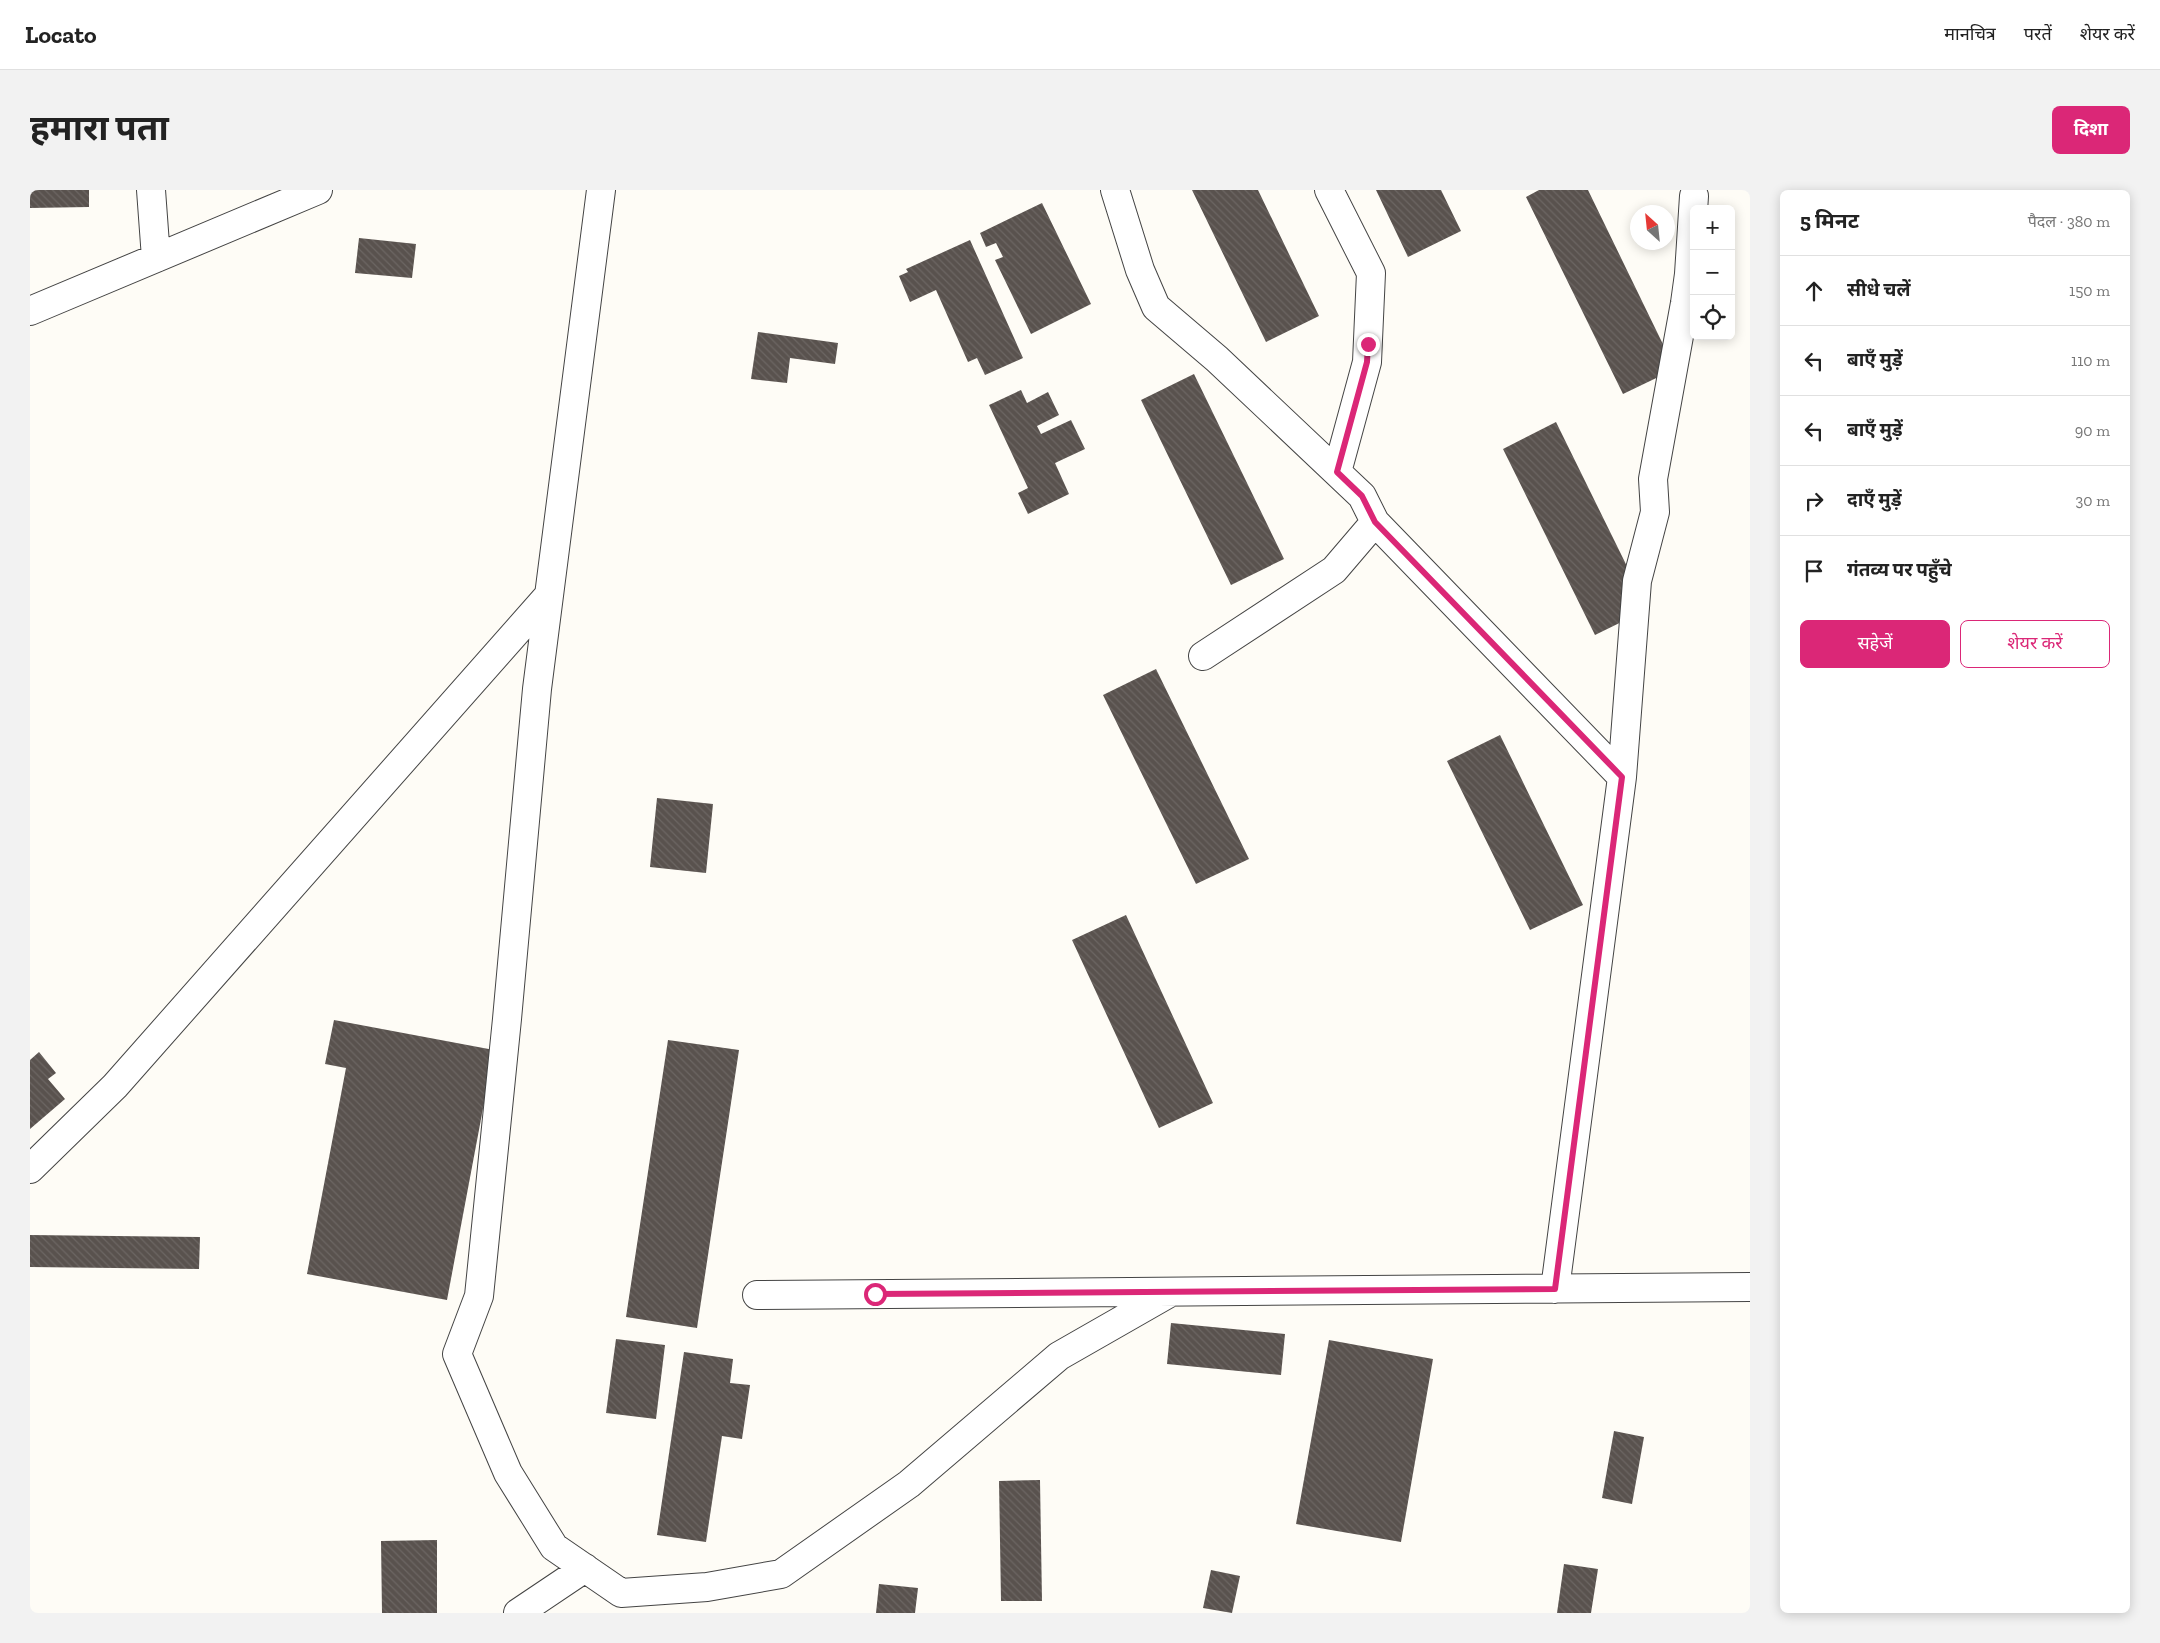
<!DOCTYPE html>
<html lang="hi">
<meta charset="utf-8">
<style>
:root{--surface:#fff;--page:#f2f2f2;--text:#222;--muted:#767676;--line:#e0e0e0;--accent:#db2777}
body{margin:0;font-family:"Zilla Slab","Noto Sans Devanagari",serif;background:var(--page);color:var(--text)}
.controls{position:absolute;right:15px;top:15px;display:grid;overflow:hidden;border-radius:8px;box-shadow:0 2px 12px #0003}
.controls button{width:45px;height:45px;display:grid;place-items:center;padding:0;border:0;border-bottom:1px solid var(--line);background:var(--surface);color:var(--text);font:25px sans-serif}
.compass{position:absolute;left:1600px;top:15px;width:45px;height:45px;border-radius:50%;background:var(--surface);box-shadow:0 2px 12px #0003;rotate:333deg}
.stop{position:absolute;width:15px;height:15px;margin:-11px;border:4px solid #db2777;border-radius:50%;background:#fff}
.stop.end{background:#db2777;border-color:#fff;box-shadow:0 1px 5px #0008}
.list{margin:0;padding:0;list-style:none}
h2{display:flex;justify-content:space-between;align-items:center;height:65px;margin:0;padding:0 20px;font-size:21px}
h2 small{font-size:16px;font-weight:400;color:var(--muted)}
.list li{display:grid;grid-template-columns:32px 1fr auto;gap:15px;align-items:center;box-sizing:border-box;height:70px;padding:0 20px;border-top:1px solid var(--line)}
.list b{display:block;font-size:19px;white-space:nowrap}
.list em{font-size:16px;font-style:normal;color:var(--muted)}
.actions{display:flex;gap:10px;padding:15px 20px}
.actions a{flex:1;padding:11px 0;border:1px solid var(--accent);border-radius:8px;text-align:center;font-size:18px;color:var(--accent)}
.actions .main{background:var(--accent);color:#fff}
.icon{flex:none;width:28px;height:28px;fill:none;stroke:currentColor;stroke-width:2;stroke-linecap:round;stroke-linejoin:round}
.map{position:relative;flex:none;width:1720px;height:1423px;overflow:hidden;border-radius:8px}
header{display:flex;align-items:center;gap:30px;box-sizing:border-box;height:70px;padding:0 25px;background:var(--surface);border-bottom:1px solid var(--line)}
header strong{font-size:24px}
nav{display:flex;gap:28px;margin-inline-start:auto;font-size:18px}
.intro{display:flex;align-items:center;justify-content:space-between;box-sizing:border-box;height:120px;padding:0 30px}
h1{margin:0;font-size:35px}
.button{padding:12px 22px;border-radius:8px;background:var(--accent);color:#fff;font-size:18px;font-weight:700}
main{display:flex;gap:30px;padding:0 30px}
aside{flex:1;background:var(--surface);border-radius:8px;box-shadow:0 2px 12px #0003}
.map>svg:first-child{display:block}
.building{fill:url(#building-back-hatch)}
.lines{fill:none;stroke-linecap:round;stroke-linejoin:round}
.street-casing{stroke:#444;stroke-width:30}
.street{stroke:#fff;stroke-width:28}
.route{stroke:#db2777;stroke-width:6}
</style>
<header>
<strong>Locato</strong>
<nav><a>मानचित्र</a><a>परतें</a><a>शेयर करें</a></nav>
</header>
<div class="intro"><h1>हमारा पता</h1><a class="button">दिशा</a></div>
<main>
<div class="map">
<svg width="1720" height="1423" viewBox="0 0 1720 1423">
<defs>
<pattern id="building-back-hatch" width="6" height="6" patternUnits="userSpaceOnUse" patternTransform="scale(1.25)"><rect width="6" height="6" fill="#59524e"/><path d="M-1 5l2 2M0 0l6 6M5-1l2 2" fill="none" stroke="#6c6663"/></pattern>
</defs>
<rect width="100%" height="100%" fill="#fefcf6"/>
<path class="building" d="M0,0H59V17L0,18Z
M1162,0H1228L1289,126L1236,152Z
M1346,0H1411L1431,41L1378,67Z
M1509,0H1558L1645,179L1593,204L1496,7Z
M1012,13L1061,114L1001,144L965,70L973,67L966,53L956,57L950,43Z
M329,48L386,54L382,88L325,83Z
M940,50L993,168L955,185L947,168L938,172L906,100L880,112L869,86L878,82L876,79Z
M728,142L808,153L805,174L760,168L757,193L721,189Z
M1164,184L1254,369L1201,395L1111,210Z
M991,200L997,213L1018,202L1029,225L1007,236L1011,244L1041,230L1055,259L1025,273L1039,304L998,324L988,303L998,298L959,215Z
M1526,232L1618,419L1565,445L1473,259Z
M1126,479L1219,669L1166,694L1073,505Z
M1470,545L1553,715L1500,740L1417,571Z
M627,608L683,614L676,683L620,677Z
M1096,725L1183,913L1129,938L1042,750Z
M304,830L464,860L417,1110L277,1084L316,878L295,874Z
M638,850L709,860L667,1138L596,1127Z
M9,862L26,883L18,889L35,909L0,939V870Z
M0,1045L170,1047L169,1079L0,1077Z
M1141,1133L1255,1144L1251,1185L1137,1174Z
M586,1149L635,1155L626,1229L576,1223Z
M1299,1150L1403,1169L1371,1352L1266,1334Z
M654,1162L703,1169L700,1193L720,1195L712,1249L692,1246L676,1352L627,1345Z
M1584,1241L1614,1247L1602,1314L1572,1308Z
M1010,1290L1012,1411H971L969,1291Z
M407,1350V1423H352L351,1351Z
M1534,1374L1568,1379L1561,1423H1527Z
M1181,1380L1210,1386L1202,1423L1173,1418Z
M849,1394L888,1398L885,1423H846Z"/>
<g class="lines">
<g class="street-casing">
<path id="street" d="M121,0L126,68
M571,0L507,499L477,829L449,1106L427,1164L478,1283L524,1357L591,1403L677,1397L751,1384L879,1294L1029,1166L1141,1102
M1085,0L1110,80L1126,117L1187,169L1332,306L1345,332L1304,380L1173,466
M1299,0L1341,83L1337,172L1307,282
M0,121L288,0
M1345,332L1592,587L1607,391L1625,322L1623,289L1655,113L1659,84L1664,6
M0,979L85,896L519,405
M1525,1099L1592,587
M727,1105L1720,1097
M488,1423L555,1378"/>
</g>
<use href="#street" class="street"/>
</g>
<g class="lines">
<path class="route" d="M845,1104L1525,1099L1592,587L1345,332L1332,306L1307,282L1337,172L1338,154"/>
</g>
</svg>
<div class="controls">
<button>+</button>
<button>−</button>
<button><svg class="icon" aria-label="locate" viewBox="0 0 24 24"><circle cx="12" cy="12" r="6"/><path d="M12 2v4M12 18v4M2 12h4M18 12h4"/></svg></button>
</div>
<svg class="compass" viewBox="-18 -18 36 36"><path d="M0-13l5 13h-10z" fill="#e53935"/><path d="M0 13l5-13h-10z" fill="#767676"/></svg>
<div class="stop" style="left:845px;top:1104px"></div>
<div class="stop end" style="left:1338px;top:154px"></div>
</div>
<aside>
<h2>5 मिनट<small>पैदल · 380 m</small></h2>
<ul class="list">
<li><svg class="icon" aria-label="ahead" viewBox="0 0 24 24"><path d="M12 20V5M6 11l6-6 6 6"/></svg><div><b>सीधे चलें</b></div><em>150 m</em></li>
<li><svg class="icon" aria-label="left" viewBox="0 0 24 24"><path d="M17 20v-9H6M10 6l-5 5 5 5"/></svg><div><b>बाएँ मुड़ें</b></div><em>110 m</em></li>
<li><svg class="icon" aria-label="left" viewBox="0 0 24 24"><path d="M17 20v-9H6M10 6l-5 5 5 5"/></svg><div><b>बाएँ मुड़ें</b></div><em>90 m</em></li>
<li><svg class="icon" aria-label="right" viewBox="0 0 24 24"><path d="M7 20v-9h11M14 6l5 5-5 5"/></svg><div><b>दाएँ मुड़ें</b></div><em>30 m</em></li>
<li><svg class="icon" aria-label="arrive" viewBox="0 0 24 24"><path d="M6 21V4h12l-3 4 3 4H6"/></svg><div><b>गंतव्य पर पहुँचे</b></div></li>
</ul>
<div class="actions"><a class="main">सहेजें</a><a>शेयर करें</a></div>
</aside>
</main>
